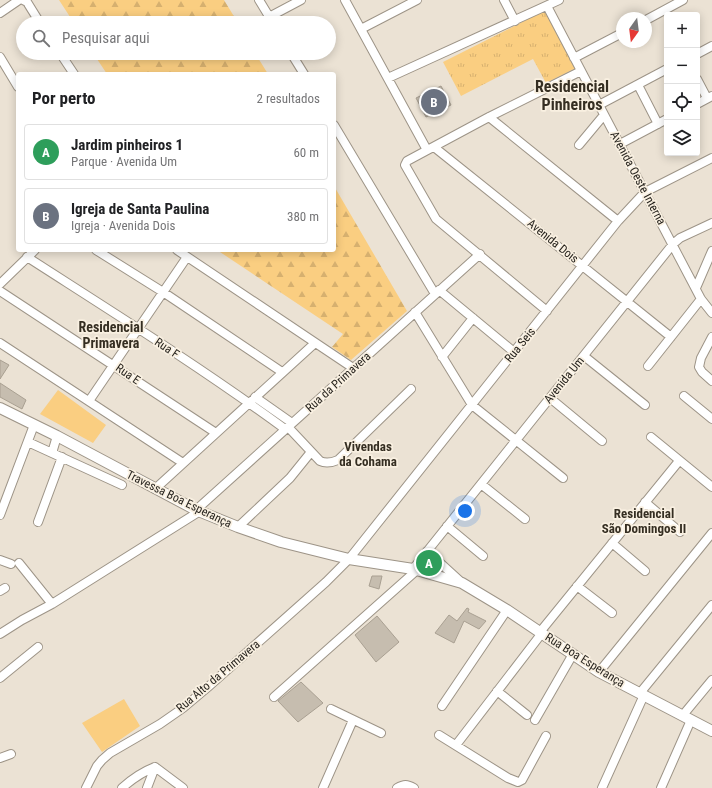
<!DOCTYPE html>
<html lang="pt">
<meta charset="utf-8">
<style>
:root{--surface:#fff;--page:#f2f2f2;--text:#202124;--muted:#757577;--line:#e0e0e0;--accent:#1a73e8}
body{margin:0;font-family:"Roboto Condensed",sans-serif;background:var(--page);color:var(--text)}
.controls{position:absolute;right:12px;top:12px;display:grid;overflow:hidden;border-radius:4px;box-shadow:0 2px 10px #0003}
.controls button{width:36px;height:36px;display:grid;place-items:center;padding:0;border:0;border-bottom:1px solid var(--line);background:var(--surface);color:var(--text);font:20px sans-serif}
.compass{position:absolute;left:616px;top:12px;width:36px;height:36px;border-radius:50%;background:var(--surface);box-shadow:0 2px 10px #0003;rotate:194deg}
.you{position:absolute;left:465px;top:511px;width:14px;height:14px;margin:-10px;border:3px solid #fff;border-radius:50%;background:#1a73e8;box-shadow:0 0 0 6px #1a73e833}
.badge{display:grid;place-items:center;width:26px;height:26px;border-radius:50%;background:var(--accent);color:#fff;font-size:13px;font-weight:700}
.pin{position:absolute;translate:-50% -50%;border:2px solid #fff;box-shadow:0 1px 4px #0006}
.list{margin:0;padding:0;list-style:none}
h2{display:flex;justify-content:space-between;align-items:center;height:52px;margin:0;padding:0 16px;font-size:17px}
h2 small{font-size:13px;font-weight:400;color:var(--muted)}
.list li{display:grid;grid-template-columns:26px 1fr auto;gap:12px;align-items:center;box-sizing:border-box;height:56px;margin:0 8px 8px;padding:0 8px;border:1px solid var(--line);border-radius:4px}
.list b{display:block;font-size:15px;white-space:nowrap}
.list p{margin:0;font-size:13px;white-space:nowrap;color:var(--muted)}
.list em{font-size:13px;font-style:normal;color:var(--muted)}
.icon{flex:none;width:22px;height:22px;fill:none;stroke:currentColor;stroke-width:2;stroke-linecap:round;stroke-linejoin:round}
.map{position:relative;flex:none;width:712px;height:788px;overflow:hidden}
.search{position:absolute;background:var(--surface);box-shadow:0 2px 10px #0003;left:16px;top:16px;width:320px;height:44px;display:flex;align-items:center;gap:10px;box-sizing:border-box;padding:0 14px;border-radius:22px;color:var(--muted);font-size:15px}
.panel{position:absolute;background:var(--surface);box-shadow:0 2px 10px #0003;left:16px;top:72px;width:320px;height:180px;border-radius:4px}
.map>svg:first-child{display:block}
.grass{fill:url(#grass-dots)}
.forest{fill:url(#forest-firs)}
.park{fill:url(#park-tufts)}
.pitch{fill:#face81}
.building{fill:#c6bdaf;stroke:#a9a092}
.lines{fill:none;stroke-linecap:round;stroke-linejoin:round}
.minor-casing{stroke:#9d9487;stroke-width:10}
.major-casing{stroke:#9d9487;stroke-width:12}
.minor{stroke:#fff;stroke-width:8}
.major{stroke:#fff;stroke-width:10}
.labels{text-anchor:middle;stroke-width:3.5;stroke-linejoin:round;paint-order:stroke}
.street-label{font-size:12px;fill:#221f1a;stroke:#f9f0e1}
.neighbourhood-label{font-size:13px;font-weight:bold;fill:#352e22;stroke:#f9f0e1}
.quarter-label{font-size:14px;font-weight:bold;fill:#352e22;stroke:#f9f0e1}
.district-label{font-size:16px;font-weight:bold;fill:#352e22;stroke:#f9f0e1}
</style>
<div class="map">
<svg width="712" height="788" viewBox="0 0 712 788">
<defs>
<pattern id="grass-dots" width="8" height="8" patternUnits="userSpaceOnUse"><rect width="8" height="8" fill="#face81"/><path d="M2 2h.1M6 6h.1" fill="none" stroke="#d6b06f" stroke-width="1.8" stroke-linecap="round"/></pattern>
<pattern id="forest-firs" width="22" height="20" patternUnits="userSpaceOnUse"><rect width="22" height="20" fill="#face81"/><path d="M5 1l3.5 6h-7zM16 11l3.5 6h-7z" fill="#d6b06f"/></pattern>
<pattern id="park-tufts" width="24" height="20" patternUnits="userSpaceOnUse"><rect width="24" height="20" fill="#face81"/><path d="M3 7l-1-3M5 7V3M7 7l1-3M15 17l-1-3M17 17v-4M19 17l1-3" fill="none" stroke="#d6b06f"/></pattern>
</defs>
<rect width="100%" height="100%" fill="#ebe2d4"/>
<path class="grass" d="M429,559L447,573L422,566Z"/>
<path class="forest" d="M59,0H224L238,23H74Z
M93,53H255L268,74H107Z
M334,186L407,311L351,360L332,347L343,334L217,250H334Z"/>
<path class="park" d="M546,10L576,68L546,83L533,59L461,96L443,62Z"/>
<path class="pitch" d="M58,390L106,425L93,443L40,414Z
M124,699L140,726L102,752L82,723Z"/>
<path class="building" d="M441,86L451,105L426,117L416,98Z
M0,360L9,365L0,379Z
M0,383L26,400L22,409L0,397Z
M372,576H382L379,589L369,586Z
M467,608L469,609L468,612L486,621L479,629L464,621L454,643L435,633L449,615L457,621Z
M377,616L399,642L376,662L355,635Z
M301,682L323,703L298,722L278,701Z"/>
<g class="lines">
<g class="minor-casing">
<path id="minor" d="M23,0L27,2L40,23
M259,0L273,23
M345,0L427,150
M504,0L515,21
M547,6L701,299L712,313
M0,13L19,0
M269,17L301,0
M646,20L683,0
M361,29L417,0
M60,53L74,74
M291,53L304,74
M697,54L712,46
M0,57L18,87
M574,58L622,33
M388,78L559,0
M697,79L707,98
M638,85L658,124
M697,104L712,96
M599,105L667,69
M489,117L618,221
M334,125L435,294
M620,144L667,119
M579,145L604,115
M434,147L671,337
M96,250L163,292L282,372
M177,250L353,368
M27,257C114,313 202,368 285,429
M0,284L35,250
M696,288L712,251
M439,290L514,352
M0,291L216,433
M547,311L436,219L405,165L407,161L489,117L581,71
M415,312L472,405L563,478
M712,337L701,358L699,367L702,372L712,381
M0,343L183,463
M584,356L645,405
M442,357L473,318
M648,366L701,299
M684,396L712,419
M255,397L292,423
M550,398L602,441
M89,401L187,257
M288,427L320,461C326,464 331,463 338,460L411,389
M651,437L712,487
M28,442L122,485
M52,453L57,436
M481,484L525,519
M155,489L315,343
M645,502L680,532
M196,510L480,254
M0,515L34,425
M38,522L62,457
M447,526L483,556
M238,527L290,478L311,452
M612,543L645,571
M427,551L461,582
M0,560L11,564
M19,563L52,604
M413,569L673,244L680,238L712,223
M577,586L612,613
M0,591L5,588
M540,632L679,461
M0,634L22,620L52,604L200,511
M599,672L712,533
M0,678L38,647
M497,691L527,715
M640,693L712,605
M274,697L417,570
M442,706L507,610
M331,709L381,733
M683,715L712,680
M535,720L573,654
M439,735L508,778L518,782L522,780L546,736
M456,745L542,633
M0,758L11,754
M86,788L97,766L102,760L110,753L160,724L183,708L208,687L326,582L349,559L618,221L645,192L712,158
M122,788C132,779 142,772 155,767L183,788
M147,788L155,767
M323,788L353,720
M397,788C404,784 407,784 414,788
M602,788L644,695
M661,788L691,720"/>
</g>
<g class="major-casing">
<path id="major" d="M0,408L57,436L196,510L238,527L281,542L349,559L413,569L462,583L507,610L599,672L712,731"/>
</g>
<use href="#minor" class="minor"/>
<use href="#major" class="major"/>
</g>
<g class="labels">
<g class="street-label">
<text transform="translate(638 178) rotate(62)" y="4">Avenida Oeste Interna</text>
<text transform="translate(553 241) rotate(39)" y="4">Avenida Dois</text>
<text transform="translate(520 345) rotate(-51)" y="4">Rua Seis</text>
<text transform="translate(167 348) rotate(34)" y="4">Rua F</text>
<text transform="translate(128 374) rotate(34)" y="4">Rua E</text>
<text transform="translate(564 380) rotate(-51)" y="4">Avenida Um</text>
<text transform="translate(338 382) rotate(-42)" y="4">Rua da Primavera</text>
<text transform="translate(179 499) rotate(26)" y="4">Travessa Boa Esperança</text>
<text transform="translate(585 660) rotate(32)" y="4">Rua Boa Esperança</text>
<text transform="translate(218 676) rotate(-40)" y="4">Rua Alto da Primavera</text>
</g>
<g class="neighbourhood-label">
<text x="368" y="451">Vivendas<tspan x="368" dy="15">da Cohama</tspan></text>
<text x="644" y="518">Residencial<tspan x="644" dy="15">São Domingos II</tspan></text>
</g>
<g class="quarter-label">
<text x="111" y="332">Residencial<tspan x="111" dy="16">Primavera</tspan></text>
</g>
<g class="district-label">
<text x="572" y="92">Residencial<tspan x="572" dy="18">Pinheiros</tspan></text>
</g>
</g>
</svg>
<div class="controls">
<button>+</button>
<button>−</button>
<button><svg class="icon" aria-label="locate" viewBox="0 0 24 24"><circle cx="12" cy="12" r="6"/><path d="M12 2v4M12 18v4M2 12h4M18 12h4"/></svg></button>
<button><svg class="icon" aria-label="layers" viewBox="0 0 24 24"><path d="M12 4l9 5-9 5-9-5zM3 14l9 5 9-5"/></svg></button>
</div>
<svg class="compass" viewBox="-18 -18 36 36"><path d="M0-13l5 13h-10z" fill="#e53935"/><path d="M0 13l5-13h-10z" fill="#757577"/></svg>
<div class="you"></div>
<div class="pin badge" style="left:429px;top:563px;background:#2e9e5b">A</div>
<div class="pin badge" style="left:434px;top:102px;background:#6b7280">B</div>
<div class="search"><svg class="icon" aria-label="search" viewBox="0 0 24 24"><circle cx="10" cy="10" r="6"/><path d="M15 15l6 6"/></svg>Pesquisar aqui</div>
<section class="panel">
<h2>Por perto<small>2 resultados</small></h2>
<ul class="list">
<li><span class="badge" style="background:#2e9e5b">A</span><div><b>Jardim pinheiros 1</b><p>Parque · Avenida Um</p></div><em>60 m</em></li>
<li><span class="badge" style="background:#6b7280">B</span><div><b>Igreja de Santa Paulina</b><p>Igreja · Avenida Dois</p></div><em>380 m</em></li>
</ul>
</section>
</div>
